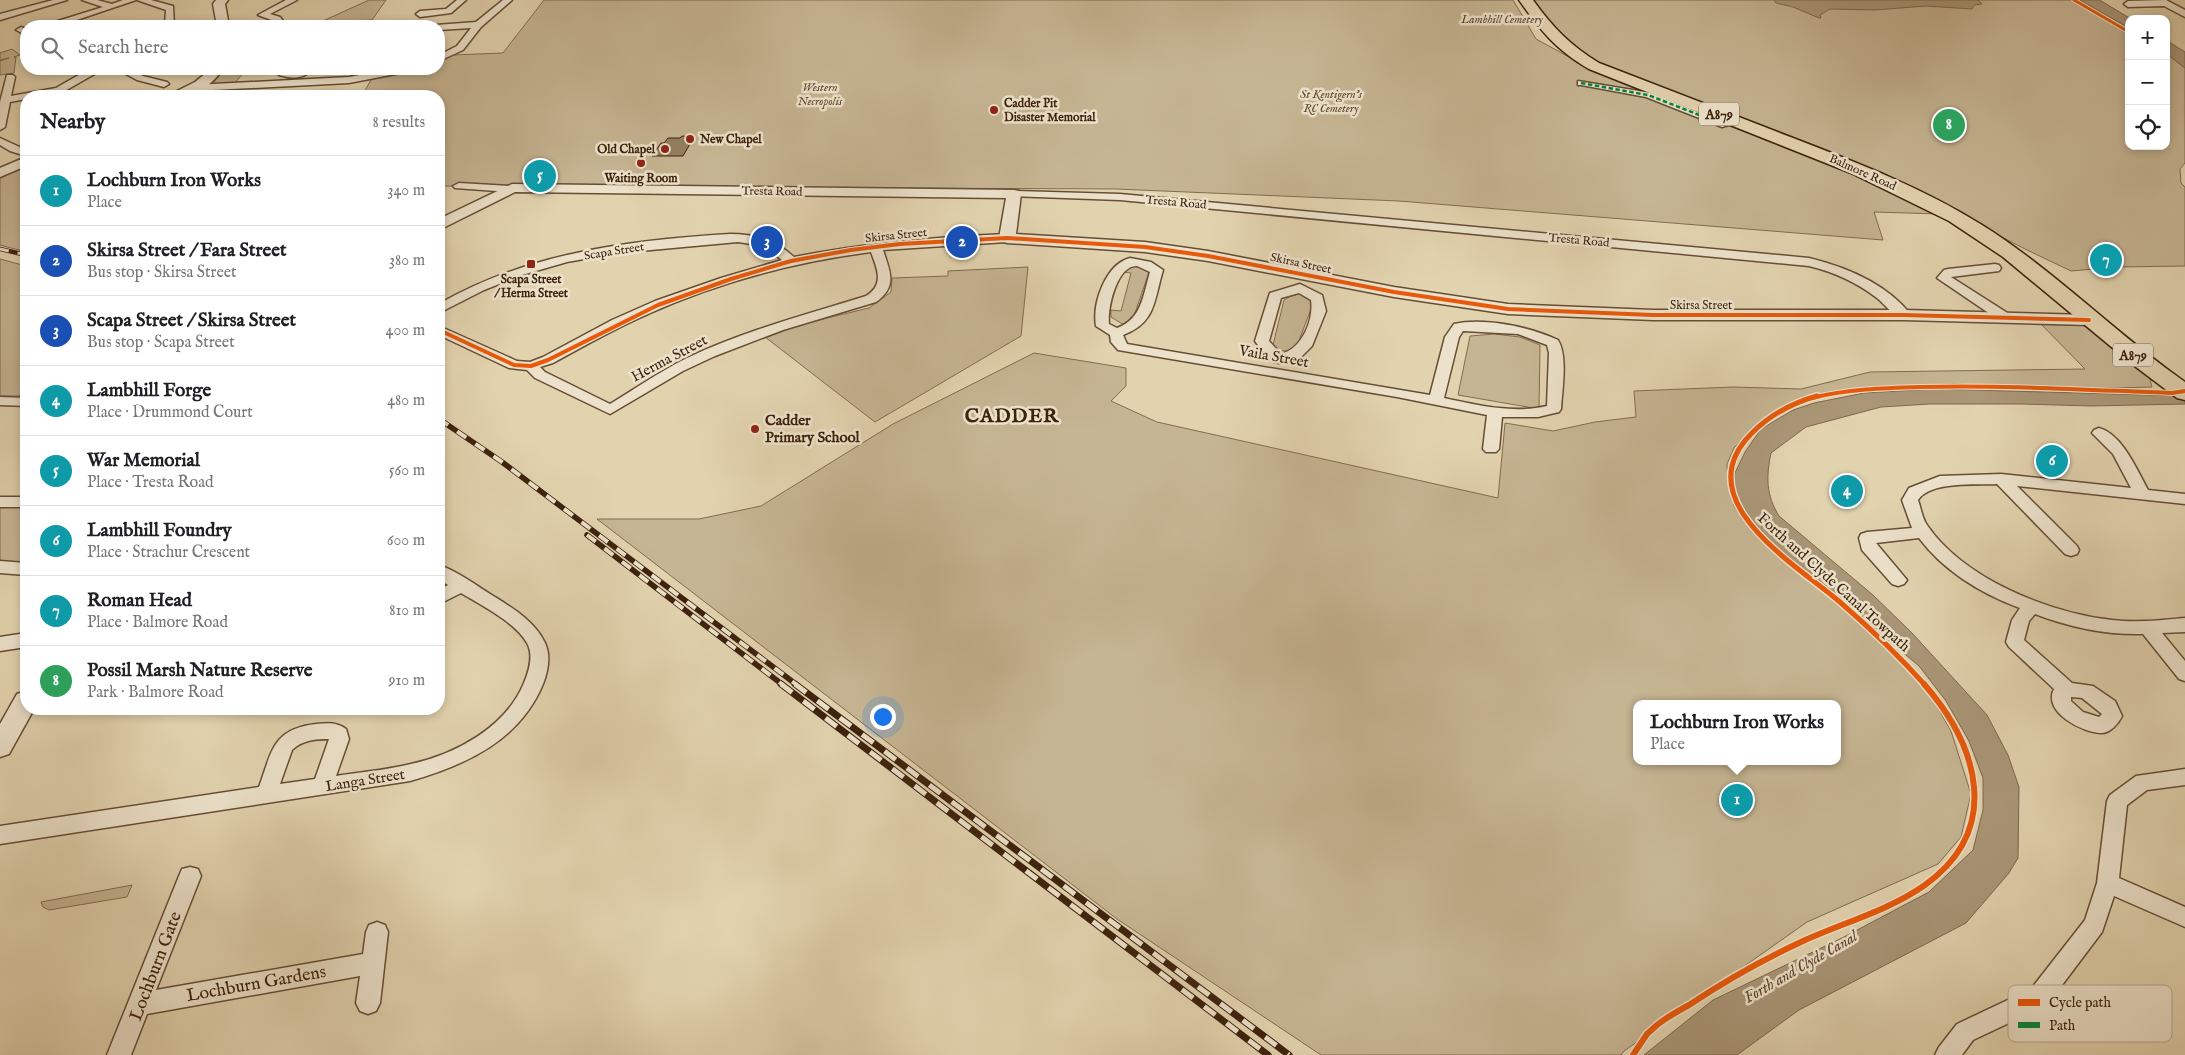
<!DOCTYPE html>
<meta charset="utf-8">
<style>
:root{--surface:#fff;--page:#f2f2f2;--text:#202124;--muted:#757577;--line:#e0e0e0;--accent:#7c3aed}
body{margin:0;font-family:"IM FELL English",serif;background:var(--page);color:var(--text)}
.controls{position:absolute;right:15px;top:15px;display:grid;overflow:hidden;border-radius:10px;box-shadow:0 2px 8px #0003}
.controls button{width:45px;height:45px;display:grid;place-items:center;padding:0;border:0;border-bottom:1px solid var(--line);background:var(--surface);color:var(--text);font:25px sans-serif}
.you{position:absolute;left:882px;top:716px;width:18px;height:18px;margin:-12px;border:4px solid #fff;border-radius:50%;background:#1a73e8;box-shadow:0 0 0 8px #1a73e833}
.badge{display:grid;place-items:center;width:32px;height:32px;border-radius:50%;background:var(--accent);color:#fff;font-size:16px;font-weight:700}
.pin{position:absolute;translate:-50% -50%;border:2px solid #fff;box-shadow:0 1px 5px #0006}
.popup{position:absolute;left:1633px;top:700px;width:208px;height:65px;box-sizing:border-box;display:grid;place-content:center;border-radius:10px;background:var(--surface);filter:drop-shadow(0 1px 4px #0005);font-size:16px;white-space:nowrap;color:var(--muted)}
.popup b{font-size:19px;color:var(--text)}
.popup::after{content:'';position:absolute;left:50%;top:100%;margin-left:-10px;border:10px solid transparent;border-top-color:var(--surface)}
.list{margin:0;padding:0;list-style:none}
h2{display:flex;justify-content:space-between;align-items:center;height:65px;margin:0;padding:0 20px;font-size:21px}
h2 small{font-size:16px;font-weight:400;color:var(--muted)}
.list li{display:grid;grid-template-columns:32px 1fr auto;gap:15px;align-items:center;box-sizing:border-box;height:70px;padding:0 20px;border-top:1px solid var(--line)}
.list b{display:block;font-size:19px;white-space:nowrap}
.list p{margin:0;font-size:16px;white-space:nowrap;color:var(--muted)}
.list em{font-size:16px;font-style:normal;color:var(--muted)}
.icon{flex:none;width:28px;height:28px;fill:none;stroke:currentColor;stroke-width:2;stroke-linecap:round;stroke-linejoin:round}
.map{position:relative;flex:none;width:2185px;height:1055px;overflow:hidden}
.search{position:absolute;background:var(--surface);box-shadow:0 2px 8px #0003;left:20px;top:20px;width:425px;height:55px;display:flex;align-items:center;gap:12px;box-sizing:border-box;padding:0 18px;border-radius:20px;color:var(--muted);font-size:19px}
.panel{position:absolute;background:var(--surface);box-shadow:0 2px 8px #0003;left:20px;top:90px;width:425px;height:625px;border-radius:20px}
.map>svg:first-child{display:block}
.green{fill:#c6b593;stroke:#826c50;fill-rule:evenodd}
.water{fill:#aa9778;stroke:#7e684d}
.building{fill:#937e61;stroke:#3d220c}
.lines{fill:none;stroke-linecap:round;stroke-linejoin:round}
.pedestrian-casing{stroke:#664e35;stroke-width:3}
.minor-casing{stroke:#664e35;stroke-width:3}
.tertiary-casing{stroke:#664e35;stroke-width:3}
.primary-casing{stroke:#3d220c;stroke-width:3}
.pedestrian{fill:#ece2cb;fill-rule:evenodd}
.minor{fill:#ece2cb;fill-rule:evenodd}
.tertiary{fill:#ece2cb;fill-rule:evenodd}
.primary{fill:#e2d3af;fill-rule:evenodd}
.rail-far2-casing{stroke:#3d220c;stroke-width:4.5}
.rail-far1-casing{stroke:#3d220c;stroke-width:5.5}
.rail-casing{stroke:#3d220c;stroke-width:7}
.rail-far2{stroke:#ece2cb;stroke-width:3;stroke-dasharray:9;stroke-linecap:butt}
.rail-far1{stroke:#ece2cb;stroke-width:4;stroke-dasharray:11;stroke-linecap:butt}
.rail{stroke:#ece2cb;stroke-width:5;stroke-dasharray:14;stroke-linecap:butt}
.quiet{stroke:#00873e;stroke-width:2.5;stroke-dasharray:4.5 2.5;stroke-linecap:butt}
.cycleway-far3-casing{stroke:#ece2cb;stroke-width:5}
.cycleway-far2-casing{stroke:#ece2cb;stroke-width:6}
.cycleway-far1-casing{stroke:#ece2cb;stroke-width:8}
.cycleway-casing{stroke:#ece2cb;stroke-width:9}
.cycleway-far3{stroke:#e8590c;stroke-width:3}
.cycleway-far2{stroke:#e8590c;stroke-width:4}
.cycleway-far1{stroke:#e8590c;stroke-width:5}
.cycleway{stroke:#e8590c;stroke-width:6}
.poi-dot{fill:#8f2418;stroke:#ece2cb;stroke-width:2}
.labels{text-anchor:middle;stroke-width:5;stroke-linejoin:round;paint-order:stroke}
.far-park-label{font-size:12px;font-style:italic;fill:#5f472e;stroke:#ece2cb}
.far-poi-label{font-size:12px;font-weight:bold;fill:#3d220c;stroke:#ece2cb;text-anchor:start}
.far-street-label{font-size:12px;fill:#3d220c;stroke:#ece2cb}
.shield{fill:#ece2cb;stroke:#725c45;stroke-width:1}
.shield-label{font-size:14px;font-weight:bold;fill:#3d220c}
.street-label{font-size:15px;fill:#3d220c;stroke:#ece2cb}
.poi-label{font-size:15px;font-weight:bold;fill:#3d220c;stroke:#ece2cb;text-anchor:start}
.water-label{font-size:16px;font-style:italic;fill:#5e452c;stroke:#ece2cb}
.near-street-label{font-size:18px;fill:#3d220c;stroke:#ece2cb}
.district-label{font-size:20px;font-weight:bold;letter-spacing:1px;fill:#3d220c;stroke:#ece2cb}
.key{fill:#ece2cb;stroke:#b8a892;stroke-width:1}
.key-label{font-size:14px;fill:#3d220c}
</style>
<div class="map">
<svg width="2185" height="1055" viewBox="0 0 2185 1055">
<rect width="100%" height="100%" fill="#e2d3af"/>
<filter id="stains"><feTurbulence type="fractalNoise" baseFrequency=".004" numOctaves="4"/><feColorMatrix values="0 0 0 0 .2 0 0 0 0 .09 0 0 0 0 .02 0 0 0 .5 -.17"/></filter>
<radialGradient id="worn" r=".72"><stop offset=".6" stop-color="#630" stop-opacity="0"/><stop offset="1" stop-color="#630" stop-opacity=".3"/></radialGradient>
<path class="green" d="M369,0H386L372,20L340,22L338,26H312Z
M544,0H1513L1536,39L1584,65L1636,88L1812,154L1939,214L1874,212L1883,240L1399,201L1116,189L439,186V96H362L372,78L416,69H439V60L452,55L503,53Z
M1533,0H2080L2129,28V146H2166V53L2185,68V163L2180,169L2181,183L2185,187V266L2117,267L2071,271L2025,249L1901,185L1583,58L1570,46Z
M12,49L20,55L14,57H16L14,73L0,75V61L9,58L0,60V53Z
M222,69H247L223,96H170L204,83Z
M26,160V252L0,245V172Z
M0,259L26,266V396H0Z
M1139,264L1149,272L1132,322L1124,325L1111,317V310L1121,311L1131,273L1121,272L1123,267Z
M1028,267L1021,336L875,422L765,337L802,324L869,308L891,292L892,278L948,276V271Z
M1297,292L1314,301L1297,346L1286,351L1278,350L1273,345L1284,300Z
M2037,320L2086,321L2149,375L2152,387L2076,389L1956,384L1893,386L1838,391L1806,397L1773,412L1753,428L1734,448L1727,464L1728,480L1734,506L1743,520L1759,539L1780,558L1845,610L1894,655L1931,696L1951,731L1971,794L1961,837L1938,864L1807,922L1624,1051L1621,1055H1321L1117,919L597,519H699L761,506L893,424L1034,353L1126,368V386L1111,401L1157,422L1498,498L1505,423L1553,431L1595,422L1636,417L1634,391L1733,387L1801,389L1870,372L2085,369ZM1637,704H1837V761H1637Z
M1494,334L1520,337L1540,345L1539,409L1458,395L1470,336Z
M0,503H26V566L0,565Z
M132,885L127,897L49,910L43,907L41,902Z"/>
<path class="water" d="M1774,0H1978L1982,4L1974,5L1972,9L1926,6L1875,10L1830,9L1820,15L1821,18H1819L1793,7L1776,3Z
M2080,0H2099L2103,2L2131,19H2129V28Z
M2166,40L2185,52V68L2166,53Z
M1936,389L2185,396V404L2091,406L2021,404H1930L1881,407L1806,427L1771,453C1766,477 1766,495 1779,516L1873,595L1912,633L1987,715L2008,755L2019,787L2018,858L2009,873L1966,923L1799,1010L1737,1055H1644L1713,1000L1842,938L1929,892L1973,850L1983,810V778L1969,741L1946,701L1919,666L1758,531L1735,493L1733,477L1745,452L1761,429L1793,410L1814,403L1864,393Z"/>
<path class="building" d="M682,136L694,137L683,156H652L661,143H664L668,138H680Z"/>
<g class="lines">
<g class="pedestrian-casing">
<path id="pedestrian" d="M1578,81L1651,93L1729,125L1722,127L1646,97L1581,85H1578Z"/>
</g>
<g class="minor-casing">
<path id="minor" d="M53,0H67L0,20V14Z
M82,0H97L112,4L123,0H136L59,26H47L48,24L103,7Z
M137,0H151L173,6L174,26H165L166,10Z
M286,0H297L270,14L280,17L287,26H278L274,21L258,15Z
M457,0H466L451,13L420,17L416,14L420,11L446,9Z
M503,0H512L481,27L463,50L439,61V55L457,46L471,28L439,30V26L436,25L476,22Z
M2166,0L2185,10V17L2164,6L2128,7L2124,4L2128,1Z
M21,27L26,29V35L16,30Z
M89,69H131L143,76L167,82L169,84L164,87L137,80L124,73L98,72L63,92L42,96H26V99L10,102L5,127L0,130V102L7,75H13L15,77L11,96L56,88Z
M281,69H291L289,72C297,72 304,68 313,69C304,79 291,79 279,75L277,73Z
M392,69H411L406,72L349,83L194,91L189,88L194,85L349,77Z
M0,138L26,150V156L10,151L0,145Z
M459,183L510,186L516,189L510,192L455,188L453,186Z
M1014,191L1120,194L1809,258C1846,267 1887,284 1911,315L1909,318C1896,321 1886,305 1877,298C1856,282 1834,272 1809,266L1120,200L1010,196L1008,194Z
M730,234C756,234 775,240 794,257C865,243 935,237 1007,234L1013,238L1007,242L883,250C890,272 898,286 876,302L783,330L715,356L683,371L610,414L535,378L527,370L509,368L439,335V326L517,361L530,362L543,357L612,320L655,301L721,278L782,260L764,246L738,242L618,253L567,262L522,275L484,290L439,313V304C527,253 630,240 730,234ZM871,252C877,269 885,284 866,296C805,315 743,331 685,359C659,372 635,389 610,404L545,372L540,367L553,363C584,346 615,328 648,314C719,282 794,262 871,252Z
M1130,258L1151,262L1163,270C1154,300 1156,323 1123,335L1127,344L1430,395L1445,337L1454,324C1484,317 1530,327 1558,340C1568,356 1562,390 1561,409L1559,412L1538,417H1502L1499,449L1496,452H1486L1483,449L1487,415L1397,397L1118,350L1111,342L1110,335L1096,326C1092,303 1106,264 1130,258ZM1137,266L1150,272C1143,295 1142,319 1117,328L1109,324C1107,308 1117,265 1137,266ZM1463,331L1518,334L1547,345L1549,353L1547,406C1513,414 1477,405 1444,398L1459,337Z
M1995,264L1999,265L2001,268L1999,271L1951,277L2009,314L2011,317L2004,321L1999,320L1937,278L1944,270L1948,269Z
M1300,284L1322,295L1326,311L1312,346L1300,358L1279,363L1274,362L1266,356L1255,341L1269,296L1270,293ZM1299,293L1311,300C1314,320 1302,349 1281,354L1269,341L1281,298Z
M0,397L26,398V406L0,405Z
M2099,428C2122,434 2137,470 2148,490L2185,494V504L2017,486L2077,546L2079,550L2077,554L2071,556L2065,554L1997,484C1977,485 1930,481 1918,500C1921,508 1922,518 1927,525C1964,579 2049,613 2112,620C2137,623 2161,620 2185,618V632L2162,633L2185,661V681L2179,679L2143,634C2106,635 2069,627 2035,614L2029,621L2024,640L2072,683L2093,686L2115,701L2122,716C2119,723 2110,733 2102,733C2083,733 2042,712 2054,689L2009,647L2006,642L2012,620L2020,608C1982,594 1944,571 1919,538L1876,543L1907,580L1904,584L1898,586L1892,584L1862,550L1859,538L1861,534L1867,532L1912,528L1902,500L1909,488L1940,476L2001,474L2131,488L2113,454L2092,433L2094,430ZM2071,697L2082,698L2102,714L2099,717L2083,712L2071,701Z
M0,497H26V507H0Z
M0,561L26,563V575L0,573Z
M439,565C458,571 478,587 495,597C514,609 535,622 545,643C551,656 548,671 543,684C520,740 466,765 410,781L0,844V826L259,787C272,752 272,729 316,724C327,723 337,722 346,729L349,739L336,776C361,772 387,770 411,764C456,754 506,727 524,683C529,671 534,655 527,643C515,622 481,605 461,593L439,604V590L448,585L439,579ZM329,739L315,779L280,784L292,750C302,740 316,739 329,739Z
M26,633V647L0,651V637Z
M2185,769V785L2147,790L2127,805L2119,878L2185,907V927L2114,896L2102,932L2047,1005L1973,1040L1962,1055H1935L1939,1047L1957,1024L2031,989L2085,920L2097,883L2107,801L2110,795L2136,776Z
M190,867L198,869L201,876L156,990L363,954L366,932L369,925L377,922L385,925L388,932L380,1003L376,1011L368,1014L360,1011L356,1003L360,976L147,1014L131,1055H107L179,876L182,869Z"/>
</g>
<g class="tertiary-casing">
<path id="tertiary" d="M216,0H228L225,4L229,26H217L213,4Z
M211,69H223C215,80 202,93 188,96C183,97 177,96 172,96L173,93L195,82Z
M26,157V166L0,177V168Z
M512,184L1014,190L1019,191L1021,194L1016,234L1145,242L1208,251L1394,287L1508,304L1653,310H1904L2089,315L2095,316L2098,320L2095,324L2089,325L1904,320H1653L1508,314L1394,297L1208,261L1145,252L1007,243L1001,241L999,238L1006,198L515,192L439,230V219Z
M26,691V709H34L9,754L0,757V724L17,694Z"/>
</g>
<g class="primary-casing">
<path id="primary" d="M1519,0H1533C1552,27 1571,46 1599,63C1664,88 1729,113 1793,138C1858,163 1923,188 1982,225C2054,270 2115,333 2185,382V400L2177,398L2132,364L2003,257L1949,221L1851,173L1589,69C1556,50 1540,30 1519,0Z"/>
</g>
<use href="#pedestrian" class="pedestrian"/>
<use href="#minor" class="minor"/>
<use href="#tertiary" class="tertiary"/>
<use href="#primary" class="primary"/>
<g class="rail-far2-casing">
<path id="rail-far2" d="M0,249L26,255"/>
</g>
<g class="rail-far1-casing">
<path id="rail-far1" d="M439,419L502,462L797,685
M587,535L783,685"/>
</g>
<g class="rail-casing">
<path id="rail" d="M781,684L1268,1055
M795,684L1289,1055"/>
</g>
<use href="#rail-far2" class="rail-far2"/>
<use href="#rail-far1" class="rail-far1"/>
<use href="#rail" class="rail"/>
<path class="quiet" d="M1581,83L1648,95L1725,125"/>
<g class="cycleway-far3-casing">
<path id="cycleway-far3" d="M2074,0L2129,32"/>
</g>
<g class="cycleway-far2-casing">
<path id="cycleway-far2" d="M439,330L514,365L531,366L548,360L658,305L731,279L791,261L851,250L900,244L1007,238L1145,247L1208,256L1394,292L1508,309L1653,315H1904L2089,320
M1812,398C1847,389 1885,388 1921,387C2005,385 2089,390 2172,393L2185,391"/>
</g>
<g class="cycleway-far1-casing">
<path id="cycleway-far1" d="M1817,396C1792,403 1770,415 1752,433C1684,500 1797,565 1841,603C1871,629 1899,656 1925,685"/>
</g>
<g class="cycleway-casing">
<path id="cycleway" d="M1633,1055L1647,1034L1657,1025C1667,1017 1678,1011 1689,1005C1725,981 1762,960 1801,942C1842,923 1888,911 1925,885C2003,829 1978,746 1924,684"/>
</g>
<use href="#cycleway-far3" class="cycleway-far3"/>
<use href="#cycleway-far2" class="cycleway-far2"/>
<use href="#cycleway-far1" class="cycleway-far1"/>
<use href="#cycleway" class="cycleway"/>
</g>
<g class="poi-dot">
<circle cx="994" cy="110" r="5"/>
<circle cx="690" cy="139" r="5"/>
<circle cx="665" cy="149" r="5"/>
<circle cx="641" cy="163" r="5"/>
<rect x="526" y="259" width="10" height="10" rx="2.5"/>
<circle cx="755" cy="429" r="5"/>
</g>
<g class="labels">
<g class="far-park-label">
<text x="1502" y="23">Lambhill Cemetery</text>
<text x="820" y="91">Western<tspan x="820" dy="14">Necropolis</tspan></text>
<text x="1331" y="98">St Kentigern's<tspan x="1331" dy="14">RC Cemetery</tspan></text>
</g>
<g class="far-poi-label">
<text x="1004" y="107">Cadder Pit<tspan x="1004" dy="14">Disaster Memorial</tspan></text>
<text x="700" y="143">New Chapel</text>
<text x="655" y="153" text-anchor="end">Old Chapel</text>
<text x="641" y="182" text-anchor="middle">Waiting Room</text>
<text x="531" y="283" text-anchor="middle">Scapa Street<tspan x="531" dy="14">/ Herma Street</tspan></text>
</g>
<g class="far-street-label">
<text transform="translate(1863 172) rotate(24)" y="4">Balmore Road</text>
<text transform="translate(772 191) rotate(1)" y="4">Tresta Road</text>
<text transform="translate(1176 202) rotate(5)" y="4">Tresta Road</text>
<text transform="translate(896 235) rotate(-6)" y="4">Skirsa Street</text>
<text transform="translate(1579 240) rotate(5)" y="4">Tresta Road</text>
<text transform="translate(614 251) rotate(-9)" y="4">Scapa Street</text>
<text transform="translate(1301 263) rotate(12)" y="4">Skirsa Street</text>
<text x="1701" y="309">Skirsa Street</text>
</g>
<g class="shield">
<rect x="1699" y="102.5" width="40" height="23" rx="4"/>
<rect x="2113" y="343.5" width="40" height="23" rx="4"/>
</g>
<g class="shield-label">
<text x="1719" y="119">A879</text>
<text x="2133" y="360">A879</text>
</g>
<g class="street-label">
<text transform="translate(1274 356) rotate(10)" y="5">Vaila Street</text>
<text transform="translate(669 358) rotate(-28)" y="5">Herma Street</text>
<text transform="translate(1834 582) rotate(42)" y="5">Forth and Clyde Canal Towpath</text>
<text transform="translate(365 780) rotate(-9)" y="5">Langa Street</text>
</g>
<g class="poi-label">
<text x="765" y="425">Cadder<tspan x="765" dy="17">Primary School</tspan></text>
</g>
<g class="water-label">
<text transform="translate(1800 966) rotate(-30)" y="6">Forth and Clyde Canal</text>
</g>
<g class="near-street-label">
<text transform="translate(155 966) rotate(-69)" y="6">Lochburn Gate</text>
<text transform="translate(256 983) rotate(-10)" y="6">Lochburn Gardens</text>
</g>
<g class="district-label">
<text x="1012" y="422">CADDER</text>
</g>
</g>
<rect x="2008" y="985" width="164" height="57" rx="8" class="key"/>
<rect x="2018" y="999" width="22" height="7" fill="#e8590c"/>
<rect x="2018" y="1022" width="22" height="6" fill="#00873e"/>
<g class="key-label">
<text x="2049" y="1007">Cycle path</text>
<text x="2049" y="1030">Path</text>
</g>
<rect width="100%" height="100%" filter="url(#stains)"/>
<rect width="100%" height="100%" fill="url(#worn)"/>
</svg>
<div class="controls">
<button>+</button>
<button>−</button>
<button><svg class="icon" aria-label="locate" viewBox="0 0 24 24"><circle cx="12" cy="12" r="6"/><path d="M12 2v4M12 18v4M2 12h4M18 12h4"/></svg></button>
</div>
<div class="you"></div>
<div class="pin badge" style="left:1737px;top:800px;background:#0f9aa8">1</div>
<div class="popup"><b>Lochburn Iron Works</b>Place</div>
<div class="pin badge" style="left:962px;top:242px;background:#1a4fb4">2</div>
<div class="pin badge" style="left:767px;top:242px;background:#1a4fb4">3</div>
<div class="pin badge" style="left:1847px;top:491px;background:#0f9aa8">4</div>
<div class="pin badge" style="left:540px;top:176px;background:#0f9aa8">5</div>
<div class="pin badge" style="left:2052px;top:461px;background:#0f9aa8">6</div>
<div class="pin badge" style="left:2106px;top:260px;background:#0f9aa8">7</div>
<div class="pin badge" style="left:1949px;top:125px;background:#2e9e5b">8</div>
<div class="search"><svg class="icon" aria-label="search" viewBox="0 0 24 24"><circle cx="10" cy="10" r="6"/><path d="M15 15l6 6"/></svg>Search here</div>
<section class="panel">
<h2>Nearby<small>8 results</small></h2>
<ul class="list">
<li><span class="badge" style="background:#0f9aa8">1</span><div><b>Lochburn Iron Works</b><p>Place</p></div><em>340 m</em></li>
<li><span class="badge" style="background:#1a4fb4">2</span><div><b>Skirsa Street / Fara Street</b><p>Bus stop · Skirsa Street</p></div><em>380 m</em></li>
<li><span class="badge" style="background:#1a4fb4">3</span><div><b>Scapa Street / Skirsa Street</b><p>Bus stop · Scapa Street</p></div><em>400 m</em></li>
<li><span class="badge" style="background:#0f9aa8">4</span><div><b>Lambhill Forge</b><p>Place · Drummond Court</p></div><em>480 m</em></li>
<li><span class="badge" style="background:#0f9aa8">5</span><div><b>War Memorial</b><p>Place · Tresta Road</p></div><em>560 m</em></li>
<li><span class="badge" style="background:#0f9aa8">6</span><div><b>Lambhill Foundry</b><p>Place · Strachur Crescent</p></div><em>600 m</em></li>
<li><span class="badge" style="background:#0f9aa8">7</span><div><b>Roman Head</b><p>Place · Balmore Road</p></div><em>810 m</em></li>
<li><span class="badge" style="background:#2e9e5b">8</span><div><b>Possil Marsh Nature Reserve</b><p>Park · Balmore Road</p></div><em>910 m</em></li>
</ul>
</section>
</div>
